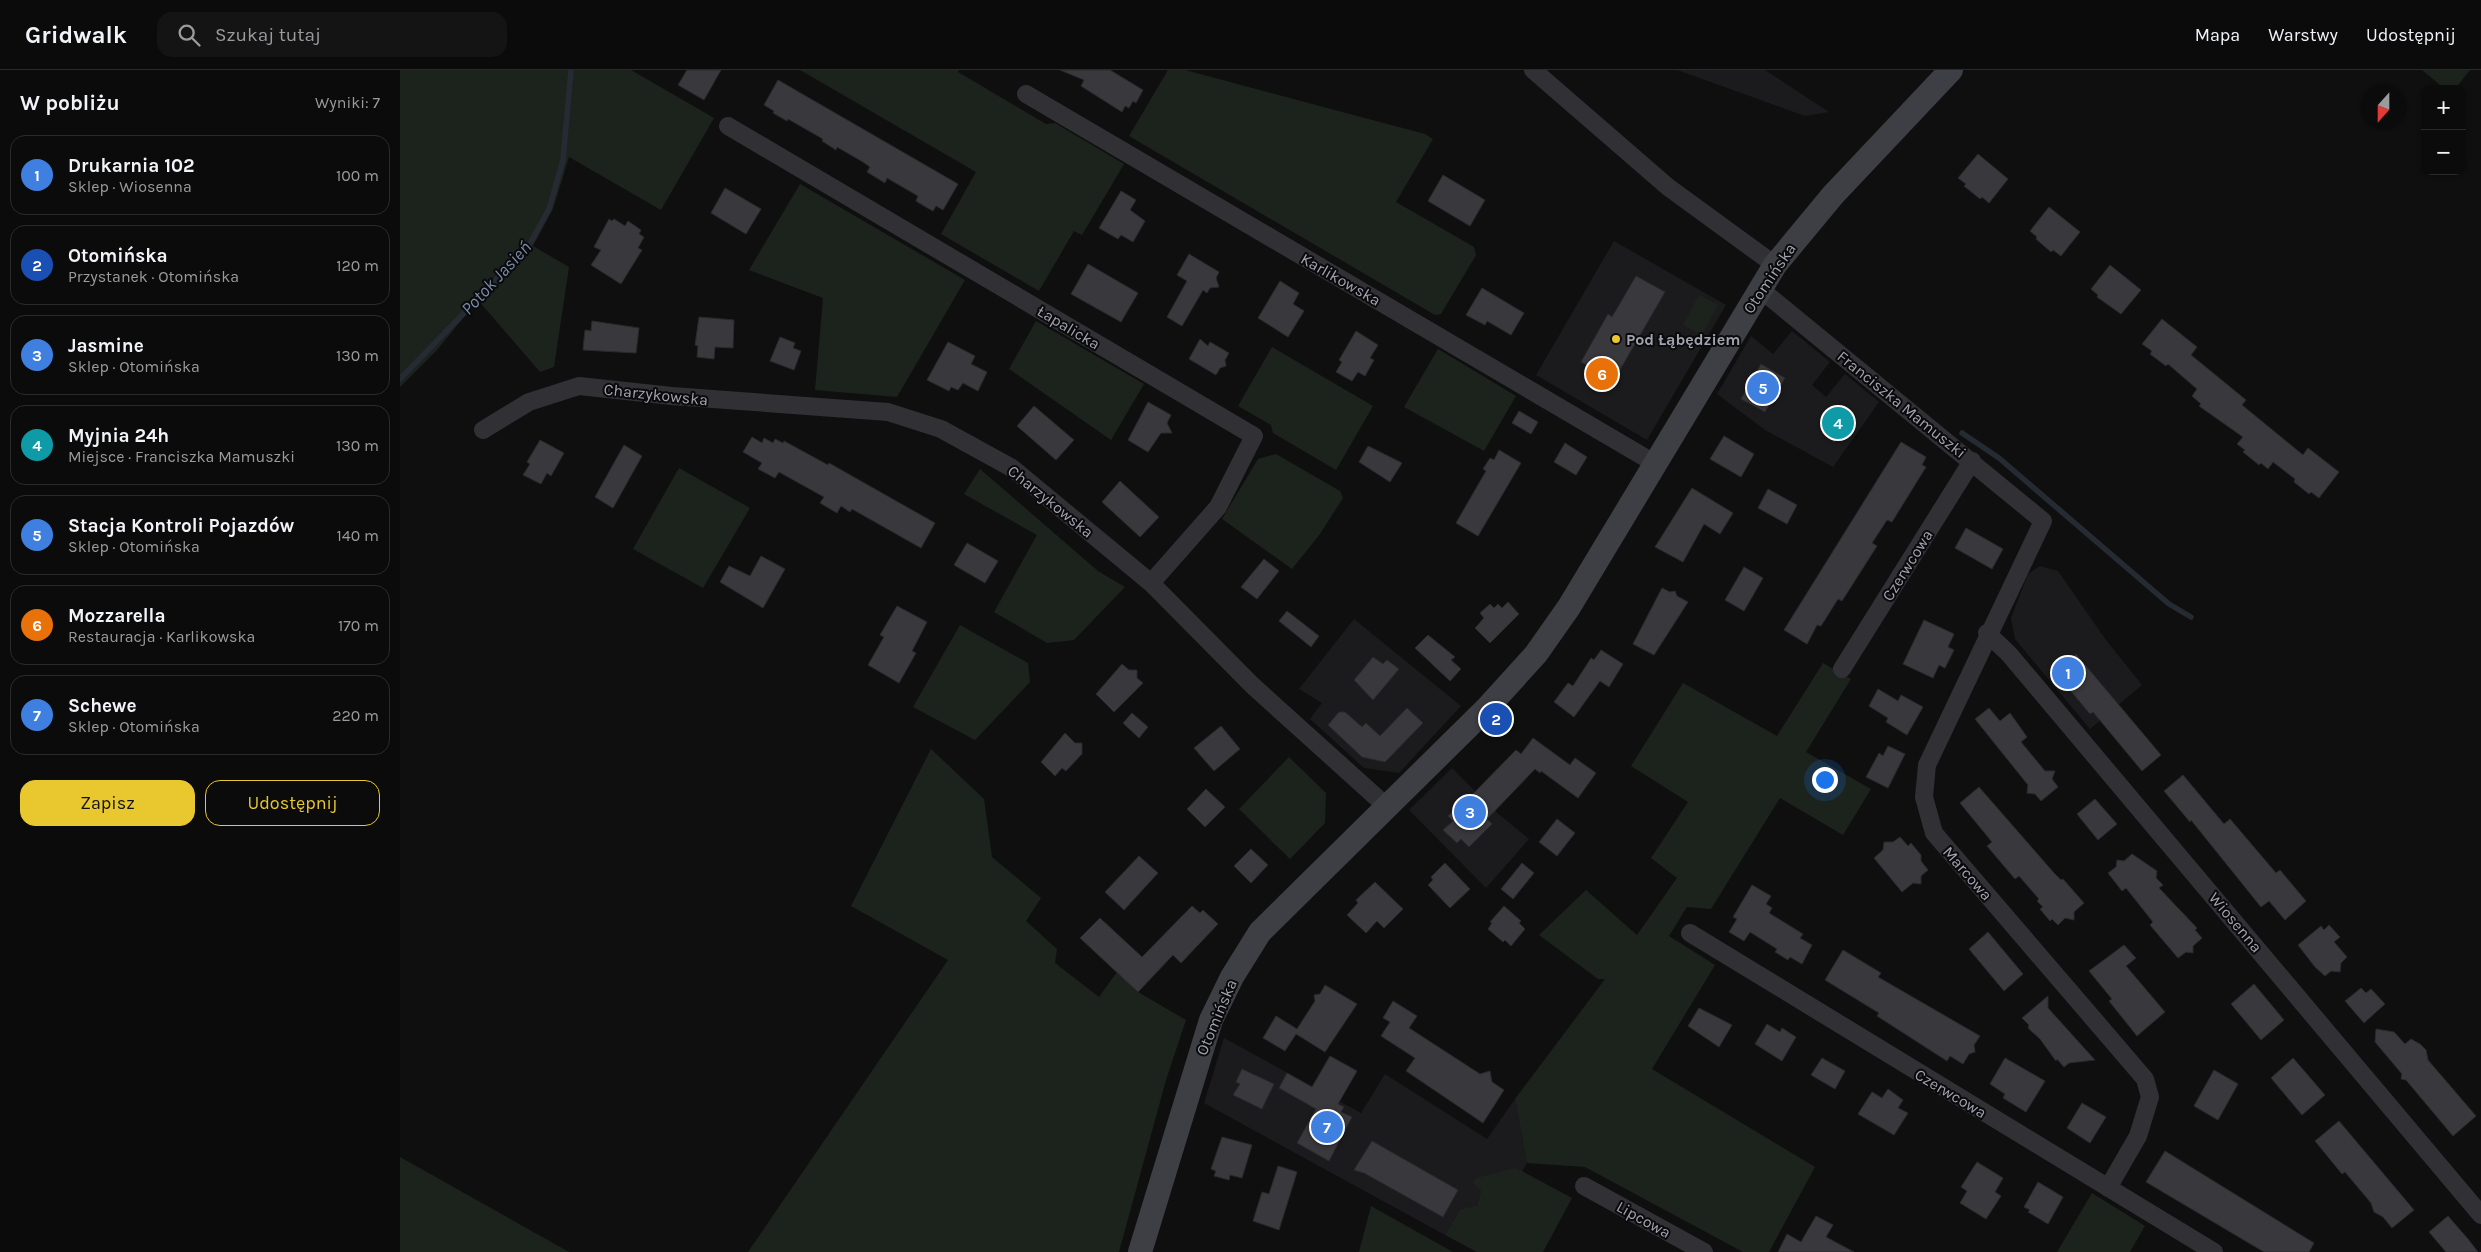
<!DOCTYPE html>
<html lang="pl">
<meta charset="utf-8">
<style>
:root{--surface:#0b0b0c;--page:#141415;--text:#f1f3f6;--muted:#9a9b9d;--line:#2b2b2d;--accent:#e9c72f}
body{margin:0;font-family:Karla,sans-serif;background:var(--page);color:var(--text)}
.controls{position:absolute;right:15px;top:15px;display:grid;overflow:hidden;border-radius:10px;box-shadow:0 1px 4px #0004}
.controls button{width:45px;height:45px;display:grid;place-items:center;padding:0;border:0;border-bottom:1px solid var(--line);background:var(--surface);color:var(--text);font:25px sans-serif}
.compass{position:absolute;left:1961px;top:15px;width:45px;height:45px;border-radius:50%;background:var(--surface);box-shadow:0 1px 4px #0004;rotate:201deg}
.you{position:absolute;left:1424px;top:709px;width:18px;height:18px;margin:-12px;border:4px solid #fff;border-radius:50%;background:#1a73e8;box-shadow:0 0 0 8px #1a73e833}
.badge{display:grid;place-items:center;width:32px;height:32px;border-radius:50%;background:var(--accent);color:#fff;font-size:16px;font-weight:700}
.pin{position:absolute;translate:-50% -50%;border:2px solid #fff;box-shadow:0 1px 5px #0006}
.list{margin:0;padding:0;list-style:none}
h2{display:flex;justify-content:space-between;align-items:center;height:65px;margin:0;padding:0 20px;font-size:21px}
h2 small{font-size:16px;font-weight:400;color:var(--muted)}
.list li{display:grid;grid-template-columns:32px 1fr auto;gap:15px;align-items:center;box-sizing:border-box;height:80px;margin:0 10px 10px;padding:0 10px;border:1px solid var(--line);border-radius:15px}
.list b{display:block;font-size:19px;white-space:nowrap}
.list p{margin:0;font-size:16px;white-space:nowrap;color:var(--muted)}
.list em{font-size:16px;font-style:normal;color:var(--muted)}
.actions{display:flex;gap:10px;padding:15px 20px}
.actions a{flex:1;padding:11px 0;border:1px solid var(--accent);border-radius:15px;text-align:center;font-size:18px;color:var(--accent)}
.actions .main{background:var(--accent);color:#111}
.icon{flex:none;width:28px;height:28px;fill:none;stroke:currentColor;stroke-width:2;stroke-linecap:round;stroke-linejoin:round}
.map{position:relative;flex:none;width:2081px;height:1182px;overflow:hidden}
header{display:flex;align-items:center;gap:30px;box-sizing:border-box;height:70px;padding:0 25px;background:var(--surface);border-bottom:1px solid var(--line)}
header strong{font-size:24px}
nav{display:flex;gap:28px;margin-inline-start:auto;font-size:18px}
.search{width:350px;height:45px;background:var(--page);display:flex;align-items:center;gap:12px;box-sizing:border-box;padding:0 18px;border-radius:15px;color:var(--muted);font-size:19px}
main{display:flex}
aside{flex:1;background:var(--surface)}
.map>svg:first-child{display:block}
.built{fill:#1b1b1d}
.green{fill:#1c231d}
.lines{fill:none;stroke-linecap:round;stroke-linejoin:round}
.stream{stroke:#262b33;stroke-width:5.5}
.building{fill:#39393d;stroke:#2a292c}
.street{stroke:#303035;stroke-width:18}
.secondary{stroke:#3e3f45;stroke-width:24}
.poi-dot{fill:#e9c72f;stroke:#0a0a0b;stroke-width:2}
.labels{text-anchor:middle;stroke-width:4;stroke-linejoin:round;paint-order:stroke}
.street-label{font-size:16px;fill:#a1a3b1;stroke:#0a0a0b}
.poi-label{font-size:16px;font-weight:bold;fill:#a1a3b1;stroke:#0a0a0b;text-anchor:start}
.water-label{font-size:18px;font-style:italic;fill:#788bab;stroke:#0a0a0b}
</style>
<header>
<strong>Gridwalk</strong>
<div class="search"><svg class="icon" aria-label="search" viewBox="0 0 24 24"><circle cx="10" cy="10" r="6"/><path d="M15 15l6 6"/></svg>Szukaj tutaj</div>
<nav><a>Mapa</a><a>Warstwy</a><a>Udostępnij</a></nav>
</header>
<main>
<aside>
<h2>W pobliżu<small>Wyniki: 7</small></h2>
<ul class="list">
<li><span class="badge" style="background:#3f7fe0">1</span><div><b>Drukarnia 102</b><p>Sklep · Wiosenna</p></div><em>100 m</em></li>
<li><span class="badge" style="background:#1a4fb4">2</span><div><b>Otomińska</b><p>Przystanek · Otomińska</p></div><em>120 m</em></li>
<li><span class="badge" style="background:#3f7fe0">3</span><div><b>Jasmine</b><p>Sklep · Otomińska</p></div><em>130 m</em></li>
<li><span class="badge" style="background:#0f9aa8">4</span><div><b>Myjnia 24h</b><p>Miejsce · Franciszka Mamuszki</p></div><em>130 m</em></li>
<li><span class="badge" style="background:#3f7fe0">5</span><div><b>Stacja Kontroli Pojazdów</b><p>Sklep · Otomińska</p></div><em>140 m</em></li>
<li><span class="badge" style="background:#e8710a">6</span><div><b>Mozzarella</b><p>Restauracja · Karlikowska</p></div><em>170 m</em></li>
<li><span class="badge" style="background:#3f7fe0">7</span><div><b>Schewe</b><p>Sklep · Otomińska</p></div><em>220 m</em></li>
</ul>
<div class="actions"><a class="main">Zapisz</a><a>Udostępnij</a></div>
</aside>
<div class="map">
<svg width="2081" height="1182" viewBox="0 0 2081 1182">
<rect width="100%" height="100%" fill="#0f0f10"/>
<path class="built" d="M1277,0H1365L1429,42L1405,46Z
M1214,171L1326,235L1247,370L1136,305Z
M1392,261L1430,292L1412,315L1426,327L1445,304L1479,332L1433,397L1365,360L1317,324L1351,266L1373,284Z
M1640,496L1658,501L1706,570L1742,615L1690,659L1615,569L1611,548L1628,504Z
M954,549L1061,636L999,703L964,698L910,649L922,633L899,619Z
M1052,698L1095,741L1129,769L1086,818L1009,740Z
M824,968L961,1043L985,1004L1087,1069L1115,1029L1127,1093L1122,1102L1116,1098L1081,1121L1077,1137L1060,1139L1045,1165L804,1033Z"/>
<path class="green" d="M0,0H231L314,48L261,140L169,87L153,139L133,176L169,197L154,297L140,302L78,230L37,280L0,317Z
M400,0H559L558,2L646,54L655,53L724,94L682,165L674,161L639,221L541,164L576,102Z
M768,0H785L1025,64L1033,69L996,132L1074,177L1076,185L1041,244L1035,245L729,66Z
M2022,0H2070L2055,19H2045Z
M400,114L565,210L497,327L415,320L423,228L349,200Z
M1299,225L1318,235L1302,265L1283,255Z
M636,251L744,314L711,370L609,299Z
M872,277L973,336L936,400L873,363L871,355L838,336Z
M1038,279L1116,326L1084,381L1004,337Z
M876,384L940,421L943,428L920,464L892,499L822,449L858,389Z
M279,398L350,438L303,518L233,479Z
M580,399L698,501L725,517L674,570L647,573L594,542L637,465L564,424Z
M560,555L628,593L630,612L575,670L513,637Z
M1423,593L1451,609L1406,682L1471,719L1443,765L1380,728L1311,839L1287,837L1269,866L1315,895L1252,999L1415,1097L1369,1182H1343L1185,1097L1127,1093L1115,1029L1205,909H1198L1139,865L1186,820L1237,865L1277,808L1251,788L1288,732L1231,696L1283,613L1377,666Z
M531,679L584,729L592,787L641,828L626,851L657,879L655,893L699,927L717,902L738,922L786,950L766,1010L719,1182H348L548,890L451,836Z
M889,687L926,723L925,753L890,789L839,739Z
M0,1087L169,1182H0Z
M1116,1098L1172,1128L1143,1182H1077L1045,1165L1060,1139L1077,1136L1081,1121L1073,1113L1076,1108Z
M1692,1123L1745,1156L1730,1182H1657Z
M971,1136L1053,1182H1054H959Z"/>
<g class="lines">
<path class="stream" d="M0,309L128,177L149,139L163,90L171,0
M1562,363L1599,388L1769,534L1791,547"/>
</g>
<path class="building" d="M287,0H321L304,30L278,15Z
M660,0H710L743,20L736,33L733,31L729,38L725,36L722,42L681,16L684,10Z
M378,10L558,114L543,140L536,136L533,141L524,136L516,131L518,126L487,108L485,113L467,102L470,97L463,92L437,77L436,80L422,71L423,69L388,49L387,51L373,43L374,41L364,35Z
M1578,84L1608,109L1589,133L1582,127L1580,129L1564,116L1566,114L1558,108Z
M1043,105L1085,130L1070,156L1028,131Z
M325,118L361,139L346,164L311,143Z
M721,121L736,130L730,140L745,151L733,172L721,165L718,169L699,158Z
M1649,137L1680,162L1661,186L1653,180L1651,182L1636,169L1637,167L1630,161Z
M209,149L212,151L214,149L225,156L228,151L241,160L239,164L244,167L238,178L242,180L221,214L191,195L201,180L194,177Z
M789,184L819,202L816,208L819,217L810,218L807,223L803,220L782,256L767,247L787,211L777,205Z
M688,194L738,223L721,252L671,224Z
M1710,195L1741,220L1721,244L1697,227L1698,225L1691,219Z
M1236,206L1265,222L1214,310L1210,308L1202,312H1194L1189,305V296L1181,292L1208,244L1212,247Z
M880,211L899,223L893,234L904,241L888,267L858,248Z
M1082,218L1124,243L1111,265L1087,251L1085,255L1066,245Z
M299,247L334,250L333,278L315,277L314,289L297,287L298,276L295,275Z
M1762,249L1797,277L1791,285L1846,330L1842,335L1903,385L1908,378L1939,402L1919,428L1911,422L1909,424L1894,412L1895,409L1873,392L1868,399L1861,393L1859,395L1843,382L1845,380L1837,374L1843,367L1799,336L1801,334L1792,326L1797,319L1768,294L1766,296L1750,284L1752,281L1742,274Z
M192,251L239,258L236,283L183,280L185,260L191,261Z
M956,261L978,275L970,288L974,290L965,306L958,302L952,311L936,302L942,292L939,290Z
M380,267L395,273L393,278L401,281L394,300L370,291Z
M800,269L808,276L810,272L829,283L825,290L826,296L820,298L816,305L789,289Z
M548,272L575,286L571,294L587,302L578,321L563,313L558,320L551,317L549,321L527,310Z
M1361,294L1385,308L1365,342L1341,329Z
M748,332L771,345L767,353L772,363H761L748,382L728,370Z
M1442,335L1454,343L1434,372L1422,363Z
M634,336L674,370L656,390L617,356Z
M1119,341L1138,352L1131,364L1112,353Z
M1324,366L1354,384L1341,407L1310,389Z
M352,367L362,373L364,368L373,373L375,369L383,373L384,371L428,395L429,393L535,453L521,478L452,439L450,442L441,436L437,443L420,433L424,427L379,402L375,408L358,399L362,393L343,382Z
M140,370L164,383L151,406L147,403L141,414L123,405L130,394L127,392Z
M1501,372L1526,387L1522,395L1526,397L1492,452L1487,450L1472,473L1477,476L1442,531L1438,529L1421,556L1417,555L1407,574L1384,560Z
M1165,373L1187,387L1176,405L1154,392Z
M224,375L242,386L213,438L195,427Z
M968,376L1002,393L990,412L959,392Z
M1099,380L1121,393L1078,466L1056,453L1086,401L1083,399L1090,388L1094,390Z
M720,411L759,447L740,467L702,432Z
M1292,418L1333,443L1320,464L1304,454L1283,492L1255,477Z
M1368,419L1397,435L1387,454L1358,438Z
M1566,458L1603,479L1592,499L1555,478Z
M567,473L598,491L585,513L554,495Z
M361,486L385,499L363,538L320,512L329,496L350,506Z
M864,489L879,501L857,529L841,517Z
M1344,497L1363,508L1344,541L1325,530Z
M1262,518L1270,522L1275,521L1277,526L1288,532L1254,585L1233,574Z
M1108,532L1119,544L1090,573L1075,558L1084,548L1080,543L1090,534L1094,538L1098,534L1102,538Z
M497,536L527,552L512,581L516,583L499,613L468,595L484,567L480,565Z
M887,541L919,566L911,577L879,551Z
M1524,550L1554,564L1548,577L1554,580L1545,598L1539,595L1533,608L1503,594Z
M1028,565L1055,587L1051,590L1061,599L1050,611L1015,578Z
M1201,580L1223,594L1209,617L1200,611L1174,647L1154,632L1168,613L1173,616L1191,588L1194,590Z
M1676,584L1761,685L1742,701L1693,642L1690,644L1655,602Z
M973,587L983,594L987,590L999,599L973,630L954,610Z
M722,594L729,600H737V608L743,613L714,642L696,624Z
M1478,619L1498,631L1501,625L1523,637L1507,665L1486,652L1488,648L1469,636Z
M1007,638L1023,653L985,692L962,687L928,655L939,642H945L962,657L966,653L980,666Z
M1589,638L1600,651L1610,643L1627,667L1621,672L1645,701H1655L1652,709L1658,717L1641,731L1635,724L1627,723L1628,715L1575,649Z
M732,643L748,657L739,668L723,653Z
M821,656L840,679L814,701L794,678Z
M665,663L675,673H682V684L666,701L662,698L655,706L641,692Z
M1133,668L1170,695L1175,688L1196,703L1178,728L1141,701L1140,703L1135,699L1087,749L1092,754L1069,777L1061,769L1057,773L1043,760L1053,751L1048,746L1062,732L1063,734L1116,680L1121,684Z
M1488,676L1505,684L1488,718L1466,707L1479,683L1483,686Z
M1783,705L1824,754L1830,749L1876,803L1880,800L1906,831L1885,850L1869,831L1861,837L1791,750L1790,752L1764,721Z
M1579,717L1654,803L1661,810L1663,809L1684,833L1674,842V850L1665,848L1658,855L1652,849L1650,851L1640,839L1643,837L1637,831L1639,829L1619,806L1615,809L1587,776L1592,772L1560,733Z
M806,719L825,737L805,757L787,739Z
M1695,729L1717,754L1698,770L1677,744Z
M1157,749L1175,763L1157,786L1139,772Z
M1500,767L1508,776L1511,773L1521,785V791L1528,800L1521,806V814L1513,813L1502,822L1474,788L1483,780L1484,772H1493Z
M851,779L868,795L851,813L834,796Z
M1732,784L1757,801L1756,808L1763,815L1759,818L1797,858L1795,860L1802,868L1793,876V883L1786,882L1778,888L1750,855L1753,852L1726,818L1722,821L1708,803L1716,797L1717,790L1724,791Z
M739,786L758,803L724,840L705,822Z
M1045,793L1070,819L1050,838L1028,815L1033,810L1031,807Z
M1122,793L1134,803L1113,829L1101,819Z
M975,812L1003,839L984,858L977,851L966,863L947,845L958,833L956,830Z
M1352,815L1371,826L1366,834L1372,838L1369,843L1403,864L1400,868L1412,875L1402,894L1390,887L1388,890L1375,882L1377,879L1350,862L1344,871L1329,862L1337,849L1333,847Z
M792,836L800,843L803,840L818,854L781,893L773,885L738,922L680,868L700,848L742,887Z
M1104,836L1121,851L1119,853L1125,859L1111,876L1105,870L1103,872L1088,859L1092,853L1090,852Z
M1929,855L1940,867L1934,872L1947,887L1941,893L1940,902L1931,901L1925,906L1915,897L1898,875L1921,856L1924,860Z
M1588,862L1623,904L1604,921L1569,879Z
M1724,875L1736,888L1726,896L1765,942L1737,966L1709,931L1712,929L1689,901Z
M1443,880L1481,903L1478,907L1580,966L1574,975L1575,982L1569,984L1563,994L1550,986L1547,991L1477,946L1479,943L1425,910Z
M1854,914L1884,950L1861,970L1831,934Z
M925,915L957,934L925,982L896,964L885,981L863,968L876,946L897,959L915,931L914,925L920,924Z
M1961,918L1966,923L1971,919L1985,934L1964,953L1945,931Z
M1648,926V938L1695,990L1669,993L1664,997L1657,989L1656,991L1640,969L1628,958L1629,955L1622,948Z
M993,931L1017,946L1009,958L1080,1004L1090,1001L1092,1012L1104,1020L1083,1053L1006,1001L1015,988L981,966L990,952L983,948Z
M1299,938L1332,955L1319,977L1288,956Z
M1367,954L1380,962L1382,958L1396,967L1382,991L1355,974Z
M1976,959L1994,962L2005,974L2011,969L2020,974L2026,980L2028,990L2076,1046L2053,1066L2006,1010L2001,1009L2002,1004L1975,972Z
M930,986L957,1001L938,1034L944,1037L941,1042L952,1047L929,1091L897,1073L916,1039L879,1018L887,1003L912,1017Z
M1422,988L1445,1001L1435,1019L1411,1005Z
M1605,988L1645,1011L1626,1042L1603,1028L1605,1024L1590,1014Z
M1893,988L1925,1025L1902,1045L1871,1008Z
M842,999L874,1014L862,1039L833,1025L840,1014L836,1012Z
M1814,1000L1838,1014L1818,1050L1794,1036Z
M1488,1019L1503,1030L1498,1038L1508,1043L1494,1065L1458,1044L1472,1022L1482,1028Z
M1682,1033L1706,1047L1690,1073L1667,1058Z
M1939,1051L2014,1140L1992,1158L1983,1147L1974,1142L1971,1133L1945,1102L1942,1104L1915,1071Z
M822,1067L852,1075L842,1108L830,1105L829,1110L814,1106L816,1101L811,1099Z
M972,1071L1058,1120L1043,1147L964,1103L954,1100Z
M1765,1081L1914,1173L1909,1182H1864L1746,1112Z
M1577,1092L1603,1108L1595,1122L1601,1126L1586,1149L1560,1133L1567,1121L1561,1117Z
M878,1096L897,1102L879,1160L853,1151L862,1122L869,1124Z
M1638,1112L1663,1127L1648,1154L1628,1142L1630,1140L1624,1137Z
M1416,1146L1433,1155L1426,1167L1454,1182H1378L1387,1164L1401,1172Z
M2048,1146L2068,1169L2078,1182H2046L2029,1162Z"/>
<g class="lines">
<path class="street" d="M1133,0L1268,117L1375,195
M626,24L1256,394
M328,56L854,366L818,437L751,513
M1360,219L1643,451L1527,695L1524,727L1534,763L1745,1009L1750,1027L1738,1066L1708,1118
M83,360L129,332L179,316L272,326L488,342L541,359L612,398L751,513L852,615L986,736
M1587,563L1609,584L2081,1145
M1442,599L1572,391
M1290,863L1814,1182
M1184,1116L1304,1182"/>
<path class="secondary" d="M740,1182L811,950L832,907L860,862L1087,638L1136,584L1169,537L1375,195L1433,125L1551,0"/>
</g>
<circle class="poi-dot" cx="1216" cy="269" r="5"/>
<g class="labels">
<g class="street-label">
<text transform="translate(1369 208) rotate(-56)" y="6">Otomińska</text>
<text transform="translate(941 209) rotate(30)" y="6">Karlikowska</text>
<text transform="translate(669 257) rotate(31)" y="6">Łapalicka</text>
<text transform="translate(256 324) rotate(6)" y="6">Charzykowska</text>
<text transform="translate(1502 334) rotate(39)" y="6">Franciszka Mamuszki</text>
<text transform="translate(651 431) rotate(39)" y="6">Charzykowska</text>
<text transform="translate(1507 495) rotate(-58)" y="6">Czerwcowa</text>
<text transform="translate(1568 803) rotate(49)" y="6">Marcowa</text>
<text transform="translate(1836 852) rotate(50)" y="6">Wiosenna</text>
<text transform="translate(816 947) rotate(-67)" y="6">Otomińska</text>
<text transform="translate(1551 1023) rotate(31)" y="6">Czerwcowa</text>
<text transform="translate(1244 1149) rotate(29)" y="6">Lipcowa</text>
</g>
<g class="poi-label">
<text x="1226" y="275">Pod Łąbędziem</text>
</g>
<g class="water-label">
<text transform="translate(96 208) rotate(-47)" y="6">Potok Jasień</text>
</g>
</g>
</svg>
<div class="controls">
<button>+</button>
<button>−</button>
</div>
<svg class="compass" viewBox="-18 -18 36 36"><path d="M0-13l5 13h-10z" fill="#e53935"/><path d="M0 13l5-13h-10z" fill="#9a9b9d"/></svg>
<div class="you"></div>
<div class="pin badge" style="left:1668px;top:603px;background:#3f7fe0">1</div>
<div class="pin badge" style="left:1096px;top:649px;background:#1a4fb4">2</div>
<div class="pin badge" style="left:1070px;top:742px;background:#3f7fe0">3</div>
<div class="pin badge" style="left:1438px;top:353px;background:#0f9aa8">4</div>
<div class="pin badge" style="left:1363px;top:318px;background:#3f7fe0">5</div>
<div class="pin badge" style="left:1202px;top:304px;background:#e8710a">6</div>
<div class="pin badge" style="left:927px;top:1057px;background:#3f7fe0">7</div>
</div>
</main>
